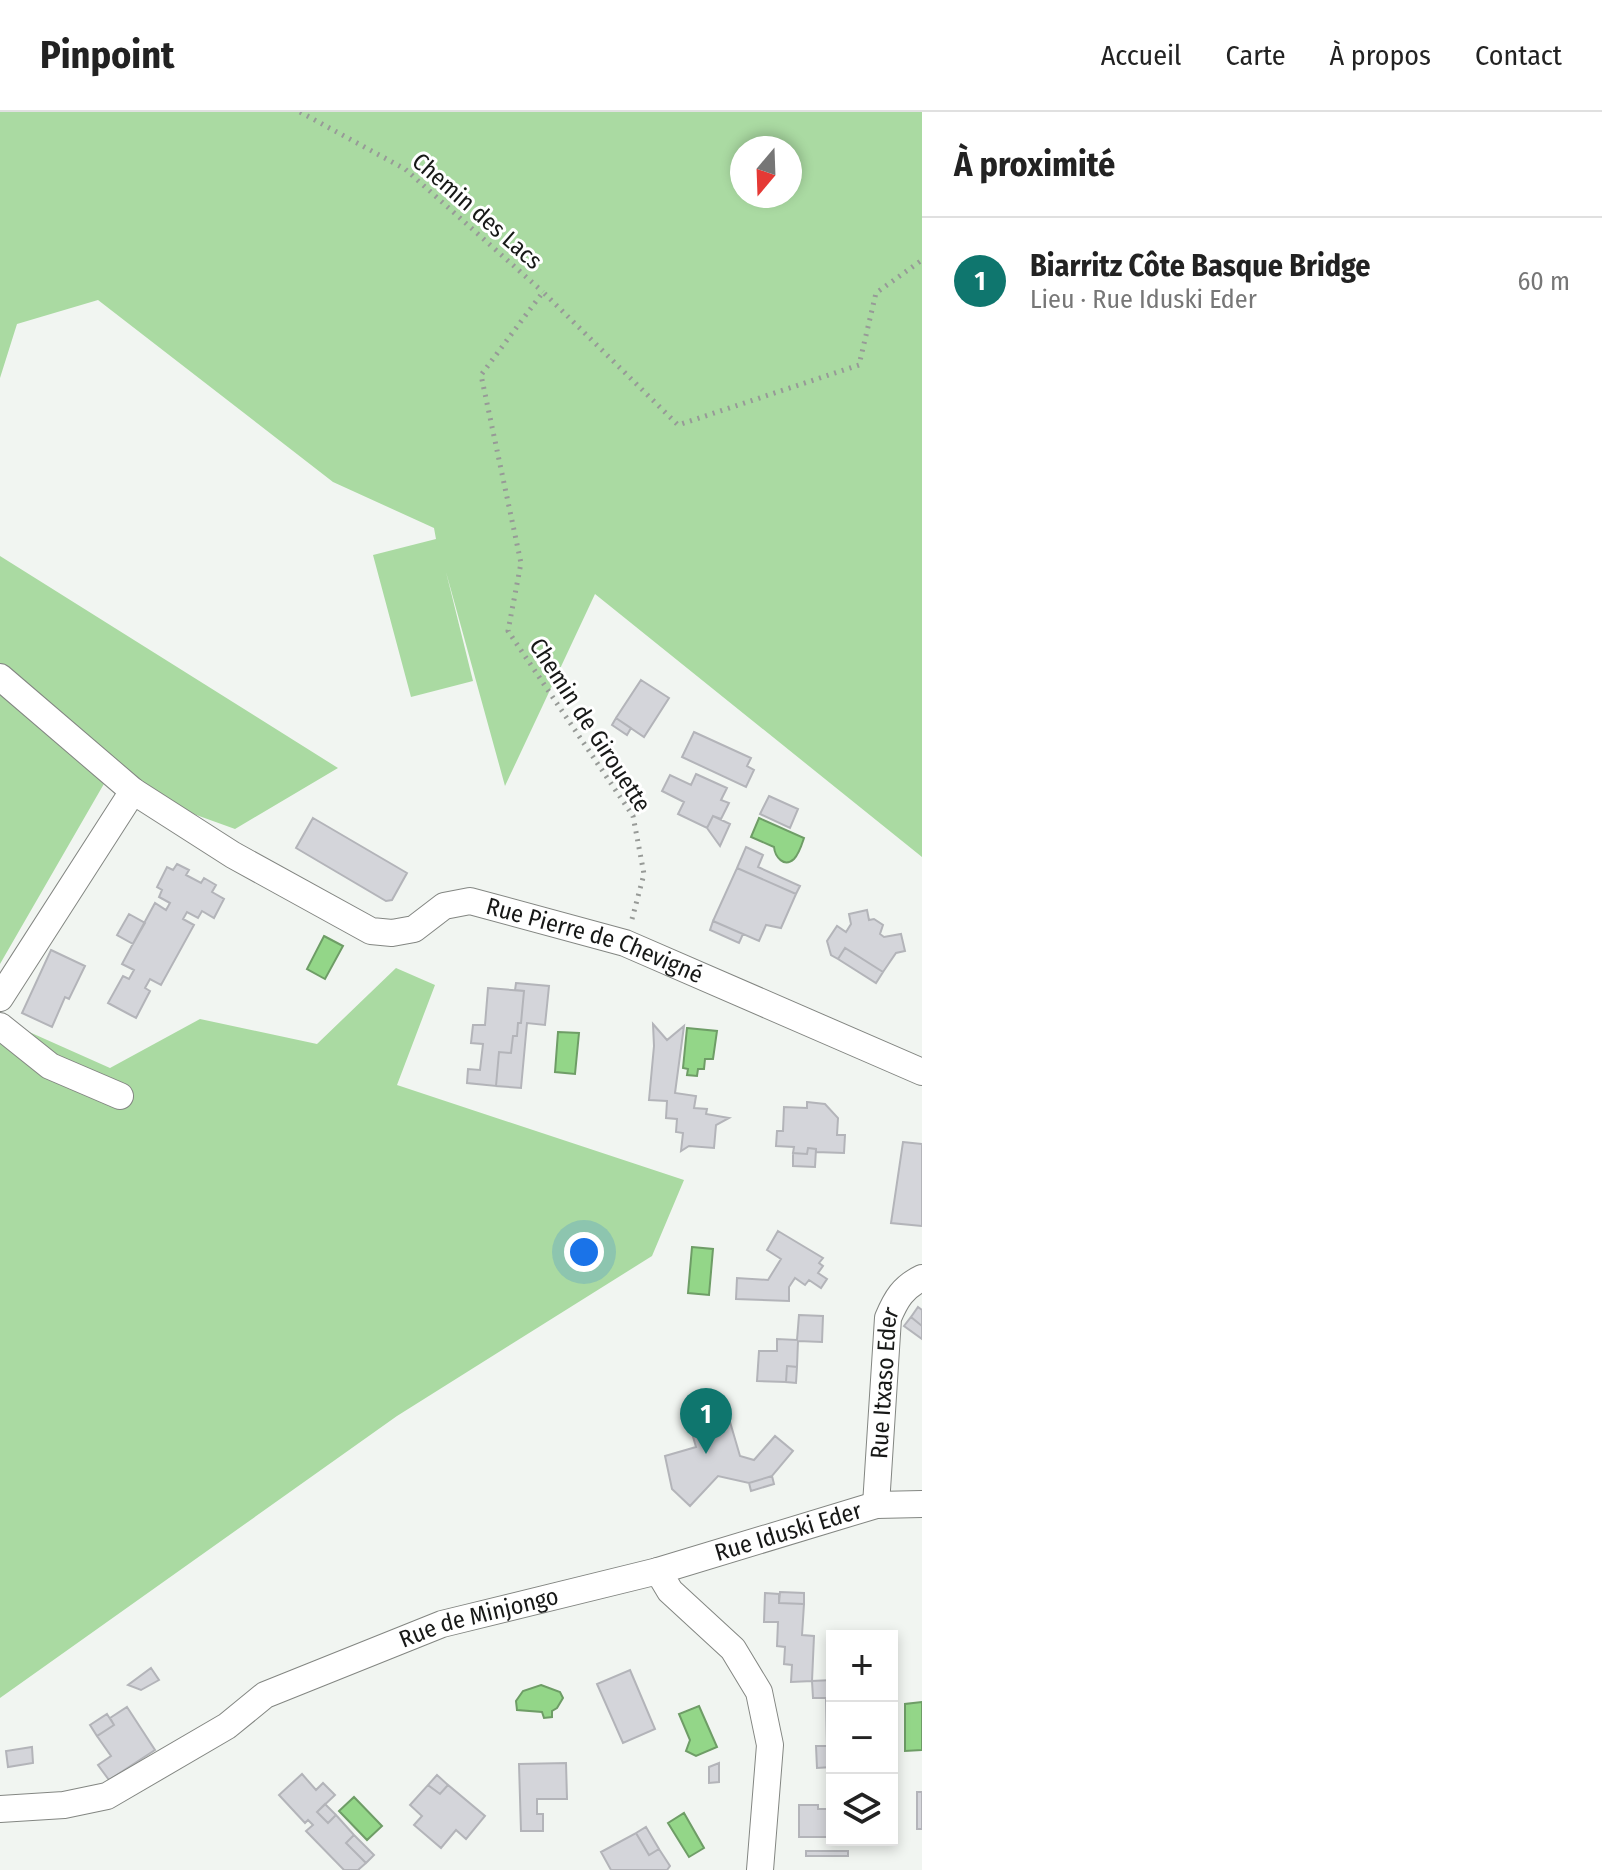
<!DOCTYPE html>
<html lang="fr">
<meta charset="utf-8">
<style>
:root{--surface:#fff;--page:#f2f2f2;--text:#222;--muted:#767676;--line:#e0e0e0;--accent:#0f766e}
body{margin:0;font-family:"Fira Sans Condensed",sans-serif;background:var(--page);color:var(--text)}
.controls{position:absolute;right:24px;bottom:24px;display:grid;overflow:hidden;border-radius:0px;box-shadow:0 4px 12px #0003}
.controls button{width:72px;height:72px;display:grid;place-items:center;padding:0;border:0;border-bottom:2px solid var(--line);background:var(--surface);color:var(--text);font:40px sans-serif}
.compass{position:absolute;left:730px;top:24px;width:72px;height:72px;border-radius:50%;background:var(--surface);box-shadow:0 4px 12px #0003;rotate:199deg}
.you{position:absolute;left:584px;top:1140px;width:28px;height:28px;margin:-20px;border:6px solid #fff;border-radius:50%;background:#1a73e8;box-shadow:0 0 0 12px #1a73e833}
.badge{display:grid;place-items:center;width:52px;height:52px;border-radius:50%;background:var(--accent);color:#fff;font-size:26px;font-weight:700}
.pin{position:absolute;translate:-50% -66px;filter:drop-shadow(0 2px 4px #0008)}
.pin::after{content:'';position:absolute;top:42px;width:28px;height:24px;background:inherit;clip-path:polygon(0 0,100% 0,50% 100%)}
.list{margin:0;padding:0;list-style:none}
h2{display:flex;justify-content:space-between;align-items:center;height:104px;margin:0;padding:0 32px;font-size:34px}
h2 small{font-size:26px;font-weight:400;color:var(--muted)}
.list li{display:grid;grid-template-columns:52px 1fr auto;gap:24px;align-items:center;box-sizing:border-box;height:128px;padding:0 32px;border-top:2px solid var(--line)}
.list b{display:block;font-size:30px;white-space:nowrap}
.list p{margin:0;font-size:26px;white-space:nowrap;color:var(--muted)}
.list em{font-size:26px;font-style:normal;color:var(--muted)}
.icon{flex:none;width:44px;height:44px;fill:none;stroke:currentColor;stroke-width:2;stroke-linecap:round;stroke-linejoin:round}
.map{position:relative;flex:none;width:922px;height:1758px;overflow:hidden}
header{display:flex;align-items:center;gap:48px;box-sizing:border-box;height:112px;padding:0 40px;background:var(--surface);border-bottom:2px solid var(--line)}
header strong{font-size:38px}
nav{display:flex;gap:44px;margin-inline-start:auto;font-size:28px}
main{display:flex}
aside{flex:1;background:var(--surface)}
.map>svg:first-child{display:block}
.green{fill:#aadaa2;fill-rule:evenodd}
.water{fill:#93d688;stroke:#6e9d66;stroke-width:2}
.building{fill:#d4d5da;stroke:#b3b4b9;stroke-width:2}
.lines{fill:none;stroke-linecap:round;stroke-linejoin:round}
.street-casing{stroke:#838682;stroke-width:28}
.path{stroke:#979a97;stroke-width:5;stroke-dasharray:2 6;stroke-linecap:butt}
.street{stroke:#fff;stroke-width:26}
.labels{text-anchor:middle;stroke-width:6;stroke-linejoin:round;paint-order:stroke}
.street-label{font-size:24px;fill:#171817;stroke:#fff}
</style>
<header>
<strong>Pinpoint</strong>
<nav><a>Accueil</a><a>Carte</a><a>À propos</a><a>Contact</a></nav>
</header>
<main>
<div class="map">
<svg width="922" height="1758" viewBox="0 0 922 1758">
<rect width="100%" height="100%" fill="#f1f5f1"/>
<path class="green" d="M0,0H922V745L595,482L505,674L446,460L473,569L411,585L373,443L436,427L434,416L333,370L98,188L17,212L0,266ZM790,36V84H742V36Z
M0,444L338,656L235,717L105,670L0,852Z
M396,856L435,873L397,973L684,1068L652,1144L397,1304L0,1586V907L110,956L200,907L317,932Z"/>
<path class="water" d="M759,706L804,726C802,732 799,742 794,747C784,756 775,745 774,735L751,725Z
M324,824L343,834L325,867L307,857Z
M687,916L717,919L713,947H705L704,957H698L697,964L687,963L688,957L683,956Z
M558,920L579,921L575,962L555,960Z
M692,1135L713,1137L709,1183L688,1181Z
M541,1573L560,1580L563,1586L557,1596L552,1599V1605L544,1606L542,1600L517,1598L516,1589L523,1579Z
M922,1590V1638L905,1639V1592Z
M699,1594L717,1635L696,1644L686,1639L690,1628L679,1602Z
M354,1685L382,1714L367,1728L339,1699Z
M684,1701L704,1736L689,1745L668,1711Z"/>
<path class="building" d="M641,568L669,586L644,625L616,606Z
M616,606L631,616L627,623L612,613Z
M694,620L751,646L747,654L754,658L746,675L682,645Z
M696,662L727,676L721,688L729,691L721,707L713,704L707,716L678,702L684,690L662,679L670,663L691,673Z
M769,684L798,697L790,716L760,702Z
M713,704L730,712L720,734L707,716Z
M313,706L407,761L392,788L386,789L296,736Z
M746,735L763,743L758,755L800,774L796,782L737,756Z
M177,752L189,758L186,763L201,771L204,766L216,773L212,780L224,787L214,806L202,799L198,806L187,800L183,807L194,813L161,873L150,867L145,876L150,879L136,906L108,891L123,864L129,867L134,858L122,852L155,791L166,798L170,791L159,785L162,778L157,775L167,755L173,758Z
M737,756L796,782L781,816L766,813L759,829L713,809Z
M867,798L869,808L874,807L883,813L880,822L884,825L901,822L905,839L896,841L883,860L845,836L838,847L831,843L827,829L837,814L846,820L851,812L849,802Z
M129,802L145,811L133,832L117,823Z
M713,809L743,822L739,831L710,818Z
M845,836L883,860L876,871L838,847Z
M51,838L85,854L69,887L65,885L52,915L22,901Z
M516,871L549,874L545,913L527,911L521,976L496,974L499,940L511,941L513,924H517L518,911H521L524,879L515,878Z
M488,876L524,879L521,911H518L517,924H513L511,941L499,940L496,974L467,971L468,957L480,958L483,932L471,931L473,913H485Z
M653,912L667,928L684,914L675,981L696,984L694,996L707,997L706,1002L729,1006L716,1013L714,1036L689,1034L681,1039L683,1021L676,1020L677,1007L666,1006L667,989L649,988L654,934Z
M807,990L825,992L838,1006L837,1023H845L844,1041L816,1040V1037L808,1036L807,1042L793,1041L794,1035L776,1034L777,1019H783L784,995L807,996Z
M903,1030L922,1032V1114L891,1111Z
M808,1036L816,1037L815,1055L793,1054V1041L807,1042Z
M778,1119L823,1146L819,1151L823,1154L818,1161L827,1167L821,1176L809,1168L805,1173L795,1166L789,1175V1189L736,1187L737,1166L768,1168L781,1147L767,1138Z
M918,1195L922,1198V1214L911,1205Z
M799,1203L823,1204L822,1230L798,1229L797,1255L787,1254L786,1270L757,1269L759,1239H777V1227L797,1228Z
M911,1205L922,1214V1227L904,1214Z
M787,1254L797,1255L796,1271L786,1270Z
M723,1286L740,1344L754,1348L775,1324L793,1339L772,1364L749,1371L718,1364L690,1394L672,1377L665,1344L696,1335L685,1297Z
M772,1364L774,1372L751,1379L749,1371Z
M780,1480L804,1481V1492L779,1491Z
M765,1481L779,1482V1491L804,1492L802,1523L814,1524L812,1569L791,1570L792,1553L784,1552L785,1535L777,1534L778,1510H764Z
M151,1556L159,1568L141,1578L128,1573Z
M630,1558L655,1617L623,1631L597,1572Z
M832,1568V1655L817,1656L816,1634H827L826,1586H813L812,1569Z
M127,1595L155,1638L109,1668L98,1653L111,1644L97,1624L114,1613L110,1606Z
M107,1602L114,1613L97,1624L90,1613Z
M32,1635L33,1651L8,1655L6,1639Z
M566,1651L567,1687H537V1702H543V1719H521L519,1652Z
M719,1651V1670L709,1671V1655Z
M302,1662L316,1678L323,1671L335,1683L317,1700L328,1711L336,1703L354,1723L346,1731L366,1751L358,1758H344L306,1719L313,1713L308,1708L305,1711L279,1683Z
M437,1663L448,1673L440,1682L428,1673Z
M428,1673L440,1682L448,1673L485,1704L466,1727L456,1718L441,1736L414,1713L422,1704L410,1693Z
M917,1680H922V1717H917Z
M325,1692L336,1703L328,1711L317,1700Z
M799,1693H818V1697H831L832,1695V1725H799Z
M646,1715L659,1737L649,1743L636,1721Z
M636,1721L649,1743L659,1737L670,1754L667,1758H611L601,1740Z
M354,1723L374,1743L366,1751L346,1731Z
M806,1739H848V1744H806Z"/>
<g class="lines">
<g class="street-casing">
<g id="street">
<path id="s1" d="M0,565L133,679L233,743L371,819L392,821L414,817L444,794L470,789L625,831L922,960"/>
<path d="M0,886L133,679"/>
<path d="M0,914L50,954L120,984"/>
<path id="s2" d="M876,1393L888,1206C896,1187 903,1175 922,1166"/>
<path id="s3" d="M658,1459L876,1393L922,1392"/>
<path id="s4" d="M0,1697L64,1693L107,1684L227,1614L265,1583L442,1512L658,1459L670,1479L733,1537L759,1580L770,1633L760,1758"/>
</g>
</g>
<path class="path" d="M300,0L405,57L543,180
M632,807L644,762L633,704L508,519L521,451L481,263L543,180L678,313L859,253L876,181L922,148"/>
<use href="#street" class="street"/>
</g>
<g class="labels">
<g class="street-label">
<text transform="translate(477 99) rotate(41)" y="8">Chemin des Lacs</text>
<text transform="translate(590 613) rotate(57)" y="8">Chemin de Girouette</text>
<text dy="8" stroke="none"><textPath href="#s1" startOffset="690">Rue Pierre de Chevigné</textPath></text>
<text dy="8" stroke="none"><textPath href="#s2" startOffset="122">Rue Itxaso Eder</textPath></text>
<text dy="8" stroke="none"><textPath href="#s3" startOffset="136">Rue Iduski Eder</textPath></text>
<text dy="8" stroke="none"><textPath href="#s4" startOffset="524">Rue de Minjongo</textPath></text>
</g>
</g>
</svg>
<div class="controls">
<button>+</button>
<button>−</button>
<button><svg class="icon" aria-label="layers" viewBox="0 0 24 24"><path d="M12 4l9 5-9 5-9-5zM3 14l9 5 9-5"/></svg></button>
</div>
<svg class="compass" viewBox="-18 -18 36 36"><path d="M0-13l5 13h-10z" fill="#e53935"/><path d="M0 13l5-13h-10z" fill="#767676"/></svg>
<div class="you"></div>
<div class="pin badge" style="left:706px;top:1342px">1</div>
</div>
<aside>
<h2>À proximité<small></small></h2>
<ul class="list">
<li><span class="badge">1</span><div><b>Biarritz Côte Basque Bridge</b><p>Lieu · Rue Iduski Eder</p></div><em>60 m</em></li>
</ul>
</aside>
</main>
